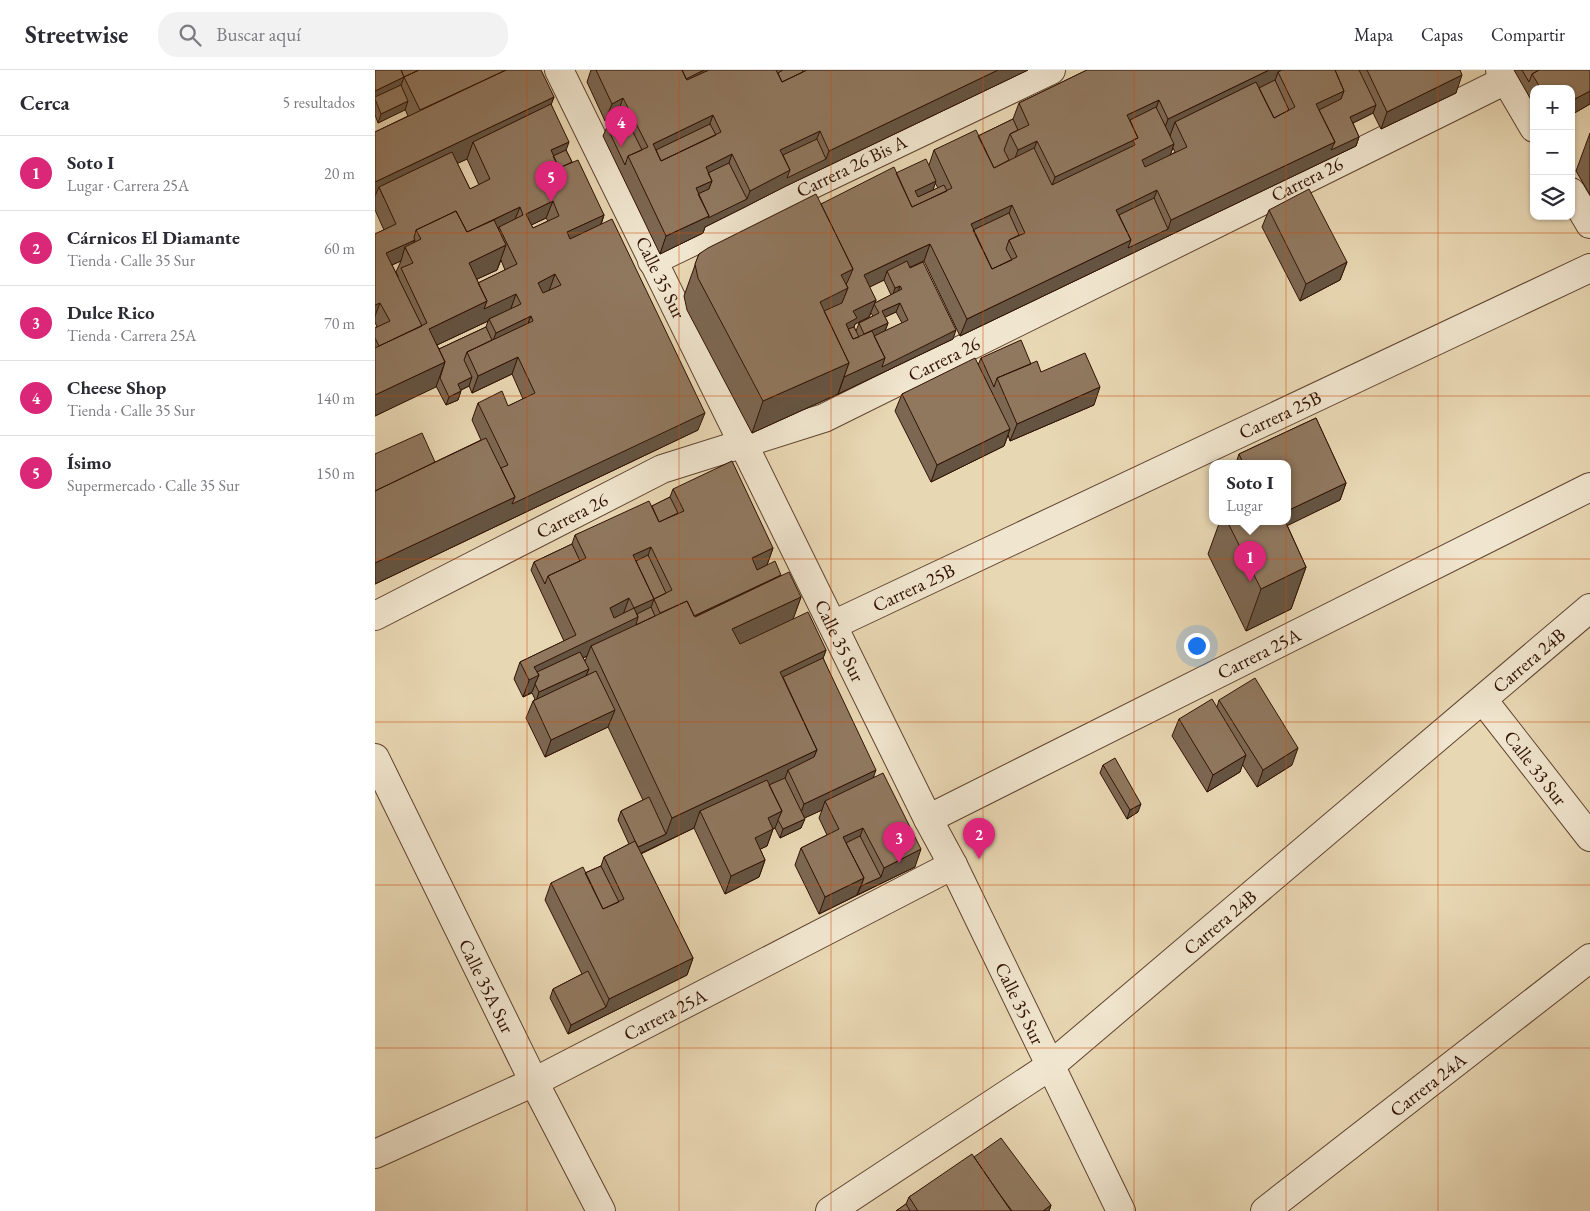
<!DOCTYPE html>
<html lang="es">
<meta charset="utf-8">
<style>
:root{--surface:#fff;--page:#f2f2f3;--text:#2b2b33;--muted:#7c7c81;--line:#e1e1e2;--accent:#db2777}
body{margin:0;font-family:"EB Garamond",serif;background:var(--page);color:var(--text)}
.controls{position:absolute;right:15px;top:15px;display:grid;overflow:hidden;border-radius:10px;box-shadow:0 1px 4px #0004}
.controls button{width:45px;height:45px;display:grid;place-items:center;padding:0;border:0;border-bottom:1px solid var(--line);background:var(--surface);color:var(--text);font:25px sans-serif}
.you{position:absolute;left:821px;top:575px;width:18px;height:18px;margin:-12px;border:4px solid #fff;border-radius:50%;background:#1a73e8;box-shadow:0 0 0 8px #1a73e833}
.badge{display:grid;place-items:center;width:32px;height:32px;border-radius:50%;background:var(--accent);color:#fff;font-size:16px;font-weight:700}
.pin{position:absolute;translate:-50% -41px;filter:drop-shadow(0 1px 2px #0008)}
.pin::after{content:'';position:absolute;top:26px;width:18px;height:15px;background:inherit;clip-path:polygon(0 0,100% 0,50% 100%)}
.popup{position:absolute;left:834px;top:390px;width:82px;height:65px;box-sizing:border-box;display:grid;place-content:center;border-radius:10px;background:var(--surface);filter:drop-shadow(0 1px 4px #0005);font-size:16px;white-space:nowrap;color:var(--muted)}
.popup b{font-size:19px;color:var(--text)}
.popup::after{content:'';position:absolute;left:50%;top:100%;margin-left:-10px;border:10px solid transparent;border-top-color:var(--surface)}
.list{margin:0;padding:0;list-style:none}
h2{display:flex;justify-content:space-between;align-items:center;height:65px;margin:0;padding:0 20px;font-size:21px}
h2 small{font-size:16px;font-weight:400;color:var(--muted)}
.list li{display:grid;grid-template-columns:32px 1fr auto;gap:15px;align-items:center;box-sizing:border-box;height:75px;padding:0 20px;border-top:1px solid var(--line)}
.list b{display:block;font-size:19px;white-space:nowrap}
.list p{margin:0;font-size:16px;white-space:nowrap;color:var(--muted)}
.list em{font-size:16px;font-style:normal;color:var(--muted)}
.icon{flex:none;width:28px;height:28px;fill:none;stroke:currentColor;stroke-width:2;stroke-linecap:round;stroke-linejoin:round}
.map{position:relative;flex:none;width:1215px;height:1141px;overflow:hidden}
header{display:flex;align-items:center;gap:30px;box-sizing:border-box;height:70px;padding:0 25px;background:var(--surface);border-bottom:1px solid var(--line)}
header strong{font-size:24px}
nav{display:flex;gap:28px;margin-inline-start:auto;font-size:18px}
.search{width:350px;height:45px;background:var(--page);display:flex;align-items:center;gap:12px;box-sizing:border-box;padding:0 18px;border-radius:20px;color:var(--muted);font-size:19px}
main{display:flex}
aside{flex:1;background:var(--surface)}
.map>svg:first-child{display:block}
.lines{fill:none;stroke-linecap:round;stroke-linejoin:round}
.minor-casing{stroke:#5f432f;stroke-width:30}
.minor{stroke:#f0e5ce;stroke-width:28}
.wall{fill:#7c6752;stroke:#311203;fill-rule:evenodd}
.shaded-wall{fill:#655442;stroke:#311203}
.building{fill:#90785f;stroke:#311203;fill-rule:evenodd}
.grid{fill:none;stroke:#cd4e0b;stroke-width:1;stroke-opacity:0.55}
.labels{text-anchor:middle;stroke-width:4.5;stroke-linejoin:round;paint-order:stroke}
.street-label{font-size:19px;fill:#311203;stroke:#f0e5ce}
</style>
<header>
<strong>Streetwise</strong>
<div class="search"><svg class="icon" aria-label="search" viewBox="0 0 24 24"><circle cx="10" cy="10" r="6"/><path d="M15 15l6 6"/></svg>Buscar aquí</div>
<nav><a>Mapa</a><a>Capas</a><a>Compartir</a></nav>
</header>
<main>
<aside>
<h2>Cerca<small>5 resultados</small></h2>
<ul class="list">
<li><span class="badge">1</span><div><b>Soto I</b><p>Lugar · Carrera 25A</p></div><em>20 m</em></li>
<li><span class="badge">2</span><div><b>Cárnicos El Diamante</b><p>Tienda · Calle 35 Sur</p></div><em>60 m</em></li>
<li><span class="badge">3</span><div><b>Dulce Rico</b><p>Tienda · Carrera 25A</p></div><em>70 m</em></li>
<li><span class="badge">4</span><div><b>Cheese Shop</b><p>Tienda · Calle 35 Sur</p></div><em>140 m</em></li>
<li><span class="badge">5</span><div><b>Ísimo</b><p>Supermercado · Calle 35 Sur</p></div><em>150 m</em></li>
</ul>
</aside>
<div class="map">
<svg width="1215" height="1141" viewBox="0 0 1215 1141">
<rect width="100%" height="100%" fill="#e8d7b3"/>
<filter id="stains"><feTurbulence type="fractalNoise" baseFrequency=".004" numOctaves="4"/><feColorMatrix values="0 0 0 0 .2 0 0 0 0 .09 0 0 0 0 .02 0 0 0 .5 -.17"/></filter>
<radialGradient id="worn" r=".72"><stop offset=".6" stop-color="#630" stop-opacity="0"/><stop offset="1" stop-color="#630" stop-opacity=".3"/></radialGradient>
<g class="lines">
<g class="minor-casing">
<g id="minor">
<path id="s1" d="M184,0L553,749L578,795L746,1141"/>
<path d="M1125,0L1159,58"/>
<path d="M1196,122L1215,154"/>
<path id="s2" d="M277,191L676,0"/>
<path id="s3" d="M0,546L287,399L449,348L1131,10"/>
<path id="s4" d="M458,555L1215,198"/>
<path id="s5" d="M1108,630L1215,767"/>
<path id="s6" d="M0,688L159,1012L226,1141"/>
<path id="s7" d="M553,749L1215,417"/>
<path id="s8" d="M0,1084L159,1012L578,795"/>
<path id="s9" d="M455,1141L675,996L1215,538"/>
<path id="s10" d="M890,1141L1215,888"/>
</g>
</g>
<use href="#minor" class="minor"/>
</g>
<path class="wall" d="M0,0L179,27L176,34L191,80L197,92L229,145L226,155L323,360L0,514V384L60,392L106,370L97,350L103,333L133,336L148,329L137,304L97,323L94,316L86,320L83,330L71,335L61,316L0,346V258L2,257L0,252V164L9,160L0,140V62L33,46L30,39L3,53L0,45ZM92,89L104,115L95,119L82,93ZM171,148L173,151L158,158L156,155ZM126,190L130,200L103,213L102,209L122,200ZM26,191L21,202L23,206V207L17,195ZM113,251L111,257L64,279L62,275Z
M216,0H653L409,117L368,138L330,157L328,163L285,184L228,66L232,57L245,51L242,45L230,51L212,12Z
M712,0H1085L1081,23L1006,59L998,43L978,53L984,67L981,76L585,266L549,191L535,197L578,269L463,324L377,363L312,240L309,226L324,184L446,134L521,103L554,95L559,80L603,66L638,49L644,33ZM798,78L800,82L795,85ZM560,113L563,118L543,127L558,120ZM509,210L516,225L500,233L501,230L494,217ZM521,242L527,253L510,261L513,253L510,247ZM496,243L498,246L484,253L481,261L479,257L480,254L494,247Z
M1139,0H1215V34L1196,45V19H1159V35Z
M1215,63V125L1201,101Z
M894,140L972,192L965,210L925,231L887,157Z
M606,288L656,294L666,302L719,335L635,371L633,365L629,376L556,412L520,341L527,324L603,295Z
M941,348L971,413L965,430L912,455L931,497L916,539L871,561L833,484L845,451H912V393H861L864,384Z
M298,419L398,478L392,495L406,505V506L426,527L418,549L451,580L448,588L499,707L540,797L444,844L420,795L426,778L452,765L444,748L447,740L429,748L426,758L405,768L400,758L398,759L392,776L385,779L390,790L384,807L350,824L319,758L266,784L318,888L312,905L193,964L175,928L178,919L207,904L170,830L176,813L210,803L226,796L229,787L254,774L243,750L246,741L268,730L233,657L170,687L151,648L158,631L160,629L157,623L148,627L139,609L145,592L189,571L156,500L159,492L197,474L200,465L277,436L295,427ZM212,586L210,591L208,588Z
M844,630L917,695L882,717L867,694L865,702L832,722L797,666L804,649L842,637Z
M728,695L763,742L752,749L725,703Z
M599,1087L676,1135L674,1141H521L531,1134L534,1127Z"/>
<path class="shaded-wall" d="M329,0H337L303,20L306,11Z
M623,0H653L409,117L368,138L330,157L328,163L285,184L291,166L334,146L372,129L375,121L415,100L451,89L454,81Z
M894,0H919L903,2L897,19L800,52L794,69L784,73L793,49Z
M1087,5L1081,23L1006,59L1012,42Z
M29,7L23,24L0,29V21Z
M969,21L963,38L938,42L941,34Z
M1215,21V34L1196,45V31Z
M179,27L170,51L98,72L92,89L9,128L4,117L0,126V112Z
M248,28L242,45L230,51L237,34Z
M784,30L775,55L755,64L752,45Z
M33,31L30,40L3,53L6,44Z
M1001,35L998,43L972,56L975,47Z
M338,45L332,62L278,88V74Z
M445,61L438,78L405,94V80Z
M984,67L981,76L585,266L592,249L756,170L793,159L796,150L960,72Z
M763,68L754,92L671,132L680,107Z
M662,71L653,96H637L643,80Z
M194,72L188,89H173L176,80Z
M799,74L793,92L761,107L767,90Z
M357,84L351,102L330,112L331,97Z
M337,111L331,128L318,127L321,118Z
M561,111L558,120L537,130L540,121Z
M782,120L776,137L741,154V140Z
M178,131L171,148L144,161L151,144Z
M637,135L631,152L593,162L596,154Z
M145,137L138,154L124,157L122,162L114,152Z
M229,145L223,162L186,179L192,162Z
M40,170L34,185L30,177L26,191L5,200L11,183Z
M555,174L549,191L529,200L512,201L509,210L483,223L489,205Z
M131,175L122,200L85,217L94,193Z
M972,192L965,210L925,231L931,214Z
M478,199L473,218L461,250L445,258V232L466,205Z
M180,204L174,221L156,230L163,213Z
M525,216L522,225L517,227L520,218Z
M141,224L135,241L114,249L113,251L45,283L54,259L112,231Z
M501,230L494,247L480,254L476,266L471,254L478,241Z
M5,233L0,246V247V235Z
M525,233L521,242L504,250L507,241Z
M156,246L149,263L115,278L121,263Z
M513,253L510,261L486,273L489,264Z
M581,260L578,269L463,324L469,307L510,288Z
M143,287L137,304L97,323L103,306Z
M70,292L61,317L0,346V325Z
M474,293L463,324L377,363L388,331Z
M97,307L94,316L80,323L83,314Z
M725,317L719,335L635,371L642,354Z
M86,321L83,330L71,335L74,327Z
M330,343L323,360L0,514V493L140,427Z
M635,359L629,376L556,412L562,395Z
M971,413L965,430L889,467L894,451H912V441Z
M276,477L270,494L258,499V485Z
M398,478L392,495L371,506L377,488Z
M931,497L916,539L871,561L886,519Z
M406,505L400,522L308,566L314,549Z
M426,527L417,552L348,584L357,559Z
M254,528L248,545L228,555L235,538Z
M279,529L273,546L257,565L216,576L212,586L162,610L157,622L148,627L159,597L259,538Z
M451,580L442,605L403,610L405,602Z
M214,599L210,608L161,631L164,622Z
M240,640L233,657L170,687L176,670Z
M923,678L917,695L882,717L888,700Z
M442,680L433,704L413,700L407,717L325,741L319,758L260,786L263,777L291,764L297,748Z
M871,685L865,702L832,722L838,705Z
M501,700L495,717L450,731L447,740L423,751L429,734Z
M766,734L763,742L752,749L755,740Z
M407,741L400,758L398,759L392,776L373,785L380,768L393,748Z
M430,749L426,758L405,768L408,759Z
M488,758L482,775L468,782V767Z
M546,779L540,797L482,825L486,816L506,807L509,798Z
M390,790L384,807L350,824L356,806Z
M489,808L482,825L444,844L450,827Z
M318,888L312,905L193,964L196,955L231,937L234,929Z
M676,1135L674,1141H668Z"/>
<path class="building" d="M0,0H26L29,7L0,21Z
M26,0H44L29,7Z
M44,0H131L45,40L29,7Z
M131,0H166L179,27L0,112V62Z
M221,0H307L312,10L334,0H401L407,12L432,0H623L454,81L445,61L405,80L415,100L375,121L357,84L331,97L337,111L321,118L334,146L291,166L253,86L273,77L248,28L237,34ZM338,45L346,62L286,91L278,74Z
M307,0H329L311,9Z
M408,0H427L428,2L407,12L403,3Z
M712,0H894L793,49L784,30L752,45L763,68L680,107L662,71L643,80L635,64L654,55L644,33Z
M907,0H960L969,21L941,34L960,72L796,150L782,120L741,140L756,170L592,249L555,174L535,183L489,205L501,230L478,241L482,248L471,254L478,269L497,261L510,288L469,307L474,293L449,241L467,233L473,218L471,214L472,213L478,199L446,134L519,97L537,137L552,130L577,118L559,80L601,60L619,98L659,78L677,115L760,75L758,70L763,68L755,50L781,37L799,74L767,90L770,97L812,77L800,52L881,12L899,48L920,37L903,2ZM637,135L650,163L634,170L642,187L617,199L596,154Z
M960,0H984L1001,35L975,47L984,67L956,80L960,72L944,40L966,29L969,21Z
M992,0H1085L1087,5L1012,42Z
M1147,0H1164L1157,4L1154,12Z
M1164,0H1215V21L1196,31V19H1166L1157,4Z
M900,10L914,40L899,48L884,18Z
M26,15L33,31L6,44L0,29V27Z
M176,34L194,72L176,80L184,98L203,90L229,145L192,162L195,169L237,149L330,343L137,434L140,427L126,398L133,395L103,333L127,321L133,336L160,323L143,287L103,306L92,282L158,251L156,246L121,263L114,249L146,234L141,224L109,239L112,231L103,213L142,194L124,157L148,145L145,137L92,162L81,141L41,160L39,168L40,170L11,183L47,256L4,276L0,268V258L15,251L5,233L0,235V164L21,154L4,117L77,82L95,119L115,109L98,72ZM178,131L184,146L158,158L151,144ZM180,204L186,215L168,223L163,213Z
M251,48L267,80L253,86L250,95L232,57Z
M638,49L643,60L635,64L629,80L634,90L619,98L603,66Z
M335,54L341,65L286,91L281,80Z
M442,69L451,89L412,108L415,100L408,85Z
M191,80L197,92L184,98L178,86Z
M551,89L561,111L540,121L543,127L569,115L572,121L537,137L521,103Z
M354,93L372,129L333,148L334,146L323,124L334,119L337,111L333,103Z
M934,119L972,192L931,214L894,140Z
M441,124L478,199L466,205L473,218L445,232L474,293L388,331L323,208L320,194L324,184L333,178Z
M779,128L793,159L753,178L756,170L744,145Z
M81,141L92,162L119,150L131,175L94,193L112,231L54,259L70,292L0,325V278L52,253L26,198L38,193L30,177L46,169L41,160Z
M634,143L644,165L634,170L631,179L637,190L617,199L598,160Z
M532,191L535,198L548,192L581,260L507,297L510,288L499,266L533,250L525,233L507,241L513,253L489,264L484,253L504,243L499,234L500,233L527,219L525,216L520,218L512,201Z
M111,257L117,270L92,282L89,290L97,307L83,314L86,321L74,327L65,308L70,292L64,279Z
M479,257L484,267L478,269L473,259Z
M646,270L656,294L622,308L619,317L606,288Z
M710,283L725,317L642,354L622,308L662,291L666,302Z
M600,288L635,359L562,395L527,324Z
M941,348L971,413L912,441V393H868L864,384Z
M47,363L60,392L0,421V384Z
M111,368L140,427L0,493V421Z
M357,391L398,478L377,488L382,500L400,491L406,505L319,546L312,531L285,543L279,529L297,520L276,477L258,485L279,529L259,538L254,528L235,538L239,548L259,538L263,547L159,597L164,605L154,610L145,592L201,565L173,506L211,488L200,465L274,431L284,452L309,441L298,419Z
M295,427L303,443L284,452L277,436Z
M852,451H910L931,497L886,519Z
M197,474L205,491L173,506L170,514L159,492Z
M273,485L291,523L279,529L261,491Z
M414,502L426,527L357,559L365,574L433,542L451,580L405,602L442,680L297,748L216,576L312,531L320,547Z
M276,537L280,546L261,555L263,547L262,544Z
M205,582L214,599L164,622L160,614L164,605L162,602Z
M448,588L501,700L429,734L413,700L439,687L442,680L408,607Z
M221,601L240,640L176,670L158,631Z
M880,608L923,678L888,700L844,630Z
M837,629L871,685L838,705L804,649Z
M740,688L766,734L755,740L728,695Z
M508,703L546,779L509,798L488,758L468,767L489,808L450,827L426,778L464,759L450,731Z
M410,708L430,749L408,759L403,750L407,741L394,715Z
M392,710L407,741L393,748L398,759L380,768L390,790L356,806L325,741Z
M274,727L291,764L263,777L246,741Z
M485,766L506,807L486,816L489,808L471,773Z
M260,771L318,888L234,929L176,813L208,797L228,839L249,829L229,787Z
M226,796L244,832L228,839L210,803Z
M213,901L231,937L196,955L178,919Z
M626,1068L676,1135L668,1141H637L623,1122L599,1087Z
M597,1084L636,1141H543L534,1127Z
M531,1134L535,1141H521Z"/>
<path class="grid" d="M152,0V1141M304,0V1141M456,0V1141M608,0V1141M759,0V1141M911,0V1141M1063,0V1141M0,163H1215M0,326H1215M0,489H1215M0,652H1215M0,815H1215M0,978H1215"/>
<g class="labels">
<g class="street-label">
<text dy="7" stroke="none"><textPath href="#s2" startOffset="221">Carrera 26 Bis A</textPath></text>
<text dy="7" stroke="none"><textPath href="#s3" startOffset="1031">Carrera 26</textPath></text>
<text dy="7" stroke="none"><textPath href="#s1" startOffset="231">Calle 35 Sur</textPath></text>
<text dy="7" stroke="none"><textPath href="#s3" startOffset="626">Carrera 26</textPath></text>
<text dy="7" stroke="none"><textPath href="#s4" startOffset="494">Carrera 25B</textPath></text>
<text dy="7" stroke="none"><textPath href="#s3" startOffset="221">Carrera 26</textPath></text>
<text dy="7" stroke="none"><textPath href="#s4" startOffset="89">Carrera 25B</textPath></text>
<text dy="7" stroke="none"><textPath href="#s1" startOffset="636">Calle 35 Sur</textPath></text>
<text dy="7" stroke="none"><textPath href="#s7" startOffset="370">Carrera 25A</textPath></text>
<text dy="7" stroke="none"><textPath href="#s9" startOffset="891">Carrera 24B</textPath></text>
<text dy="7" stroke="none"><textPath href="#s5" startOffset="86">Calle 33 Sur</textPath></text>
<text dy="7" stroke="none"><textPath href="#s9" startOffset="486">Carrera 24B</textPath></text>
<text dy="7" stroke="none"><textPath href="#s6" startOffset="254">Calle 35A Sur</textPath></text>
<text dy="7" stroke="none"><textPath href="#s1" startOffset="1041">Calle 35 Sur</textPath></text>
<text dy="7" stroke="none"><textPath href="#s8" startOffset="322">Carrera 25A</textPath></text>
<text dy="7" stroke="none"><textPath href="#s10" startOffset="206">Carrera 24A</textPath></text>
</g>
</g>
<rect width="100%" height="100%" filter="url(#stains)"/>
<rect width="100%" height="100%" fill="url(#worn)"/>
</svg>
<div class="controls">
<button>+</button>
<button>−</button>
<button><svg class="icon" aria-label="layers" viewBox="0 0 24 24"><path d="M12 4l9 5-9 5-9-5zM3 14l9 5 9-5"/></svg></button>
</div>
<div class="you"></div>
<div class="pin badge" style="left:875px;top:512px">1</div>
<div class="popup"><b>Soto I</b>Lugar</div>
<div class="pin badge" style="left:604px;top:789px">2</div>
<div class="pin badge" style="left:524px;top:793px">3</div>
<div class="pin badge" style="left:246px;top:77px">4</div>
<div class="pin badge" style="left:176px;top:132px">5</div>
</div>
</main>
